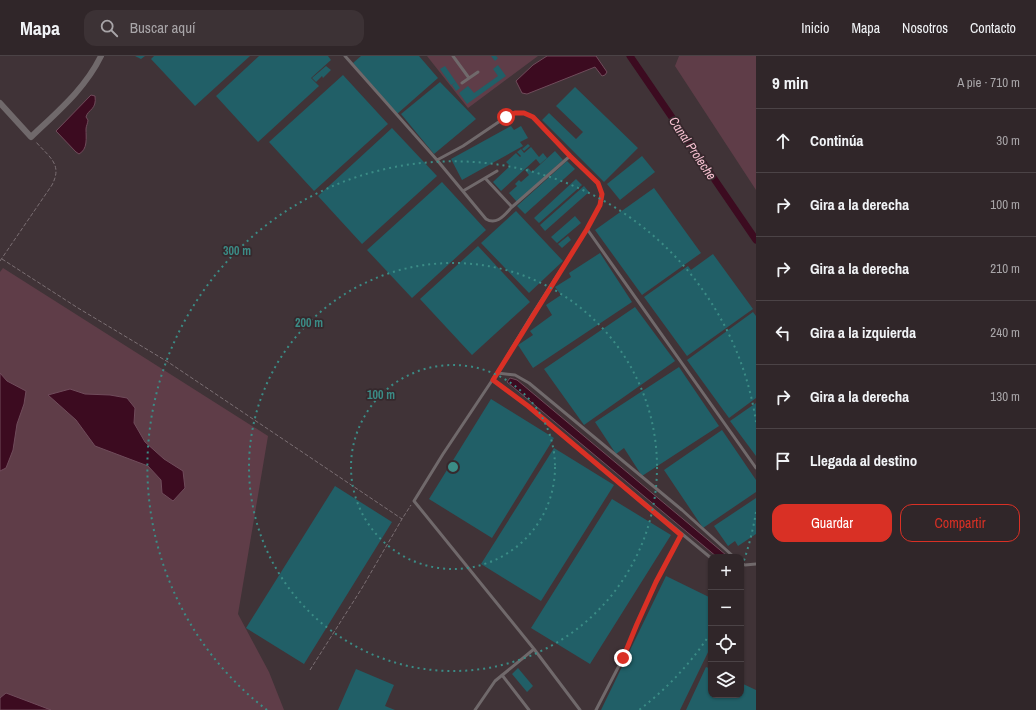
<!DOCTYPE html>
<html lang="es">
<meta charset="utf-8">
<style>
:root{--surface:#302629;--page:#3c3235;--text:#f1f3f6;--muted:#a8a5a8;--line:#4b4346;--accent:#d93025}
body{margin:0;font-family:"Archivo Narrow",sans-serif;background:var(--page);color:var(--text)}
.controls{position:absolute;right:12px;bottom:12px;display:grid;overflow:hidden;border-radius:8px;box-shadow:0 1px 3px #0004}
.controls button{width:36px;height:36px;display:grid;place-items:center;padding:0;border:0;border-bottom:1px solid var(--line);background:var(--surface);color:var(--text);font:20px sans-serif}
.stop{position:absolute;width:12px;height:12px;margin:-9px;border:3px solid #d93025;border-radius:50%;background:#fff}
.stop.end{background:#d93025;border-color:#fff;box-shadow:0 1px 4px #0008}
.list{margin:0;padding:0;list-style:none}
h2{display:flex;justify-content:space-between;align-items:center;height:52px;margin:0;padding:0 16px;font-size:17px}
h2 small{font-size:13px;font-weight:400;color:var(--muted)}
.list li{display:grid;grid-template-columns:26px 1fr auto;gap:12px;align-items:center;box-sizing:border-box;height:64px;padding:0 16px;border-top:1px solid var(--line)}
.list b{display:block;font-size:15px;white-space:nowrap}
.list em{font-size:13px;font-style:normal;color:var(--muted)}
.actions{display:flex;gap:8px;padding:12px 16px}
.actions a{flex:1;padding:9px 0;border:1px solid var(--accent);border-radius:12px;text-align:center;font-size:14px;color:var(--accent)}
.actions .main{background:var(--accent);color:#fff}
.icon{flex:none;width:22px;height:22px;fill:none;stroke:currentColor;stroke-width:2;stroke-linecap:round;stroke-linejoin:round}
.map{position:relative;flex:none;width:756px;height:654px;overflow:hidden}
header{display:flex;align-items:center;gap:24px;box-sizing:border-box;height:56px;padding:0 20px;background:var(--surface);border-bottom:1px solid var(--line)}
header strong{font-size:19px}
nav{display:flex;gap:22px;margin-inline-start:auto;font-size:14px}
.search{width:280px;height:36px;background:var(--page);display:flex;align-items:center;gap:10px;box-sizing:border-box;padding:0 14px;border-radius:12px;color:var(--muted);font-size:15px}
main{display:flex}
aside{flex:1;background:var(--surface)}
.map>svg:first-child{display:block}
.green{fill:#5f3d48}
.water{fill:#3c0b20;stroke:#704c5b}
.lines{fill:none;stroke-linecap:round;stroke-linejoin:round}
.canal{stroke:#3c0b20;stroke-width:7}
.building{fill:#215f67}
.path{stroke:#7b6f73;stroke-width:1;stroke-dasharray:4 2;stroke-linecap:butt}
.service{stroke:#70696b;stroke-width:3}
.minor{stroke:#70696b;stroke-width:6}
.route{stroke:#d93025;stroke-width:5}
.ring{fill:none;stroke:#3b8c86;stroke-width:2;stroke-dasharray:2 4}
.labels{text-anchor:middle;stroke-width:3.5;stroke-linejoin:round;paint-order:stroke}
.water-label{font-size:13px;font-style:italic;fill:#f5bfcf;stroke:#36292d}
.centre{fill:#3b8c86;stroke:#36292d;stroke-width:2}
.ring-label{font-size:12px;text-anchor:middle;font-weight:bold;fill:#3b8c86;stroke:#36292d;stroke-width:3.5;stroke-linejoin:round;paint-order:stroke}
</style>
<header>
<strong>Mapa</strong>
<div class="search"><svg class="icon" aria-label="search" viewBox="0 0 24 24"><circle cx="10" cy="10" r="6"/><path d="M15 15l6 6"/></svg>Buscar aquí</div>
<nav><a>Inicio</a><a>Mapa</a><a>Nosotros</a><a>Contacto</a></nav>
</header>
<main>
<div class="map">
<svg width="756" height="654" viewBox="0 0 756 654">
<rect width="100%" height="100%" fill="#403337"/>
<path class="green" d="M427,0H538L468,52Z
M679,0H756V134L675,10Z
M3,212L268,380L238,558L269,616L284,654H0V216Z"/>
<path class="water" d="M547,0H596L607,16L605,19L602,20L595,11L527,38L522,37L516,25L533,9Z
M91,39L95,40C97,54 88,53 86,61L88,64C88,67 86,70 86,73C86,82 88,93 79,98L76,96L56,75Z
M0,317L7,325L26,335L24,348L17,368L13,394L6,412L0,415Z
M510,322L517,324L726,499V501H717L507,326Z
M70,333L85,338L110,339L127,342L135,352L134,367L145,386L164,403L183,415L185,432L173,445L162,437L161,424L148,410L95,390L76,364L48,339Z
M6,637L51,654H0V642Z"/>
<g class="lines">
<path class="canal" d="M630,0L756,184"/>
</g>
<path class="building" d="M135,0H145L141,3Z
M154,0H250L195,50L151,3Z
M259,0H328L331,4L311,22L319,30L258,86L216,40Z
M361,0H419L438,22L397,58L353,7Z
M491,0H496L498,2L495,5Z
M498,9L506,20L467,48L459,37L468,30L474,37L498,20L493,13Z
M326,10L331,14L323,22L322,20L316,26L312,22Z
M445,10L456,26L451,29L440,13Z
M343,19L388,68L314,135L269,86Z
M440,26L476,63L434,98L401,58Z
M456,26L460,32L456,35L452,29Z
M575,31L638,92L604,126L542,64L549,57L576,83L583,76L556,50Z
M511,70L514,74L521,70L528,82L520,86L523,90L462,124L451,103Z
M392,72L437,120L362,188L318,140Z
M528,88L530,90L524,95L522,93Z
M531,91L539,101L543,97L547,102L540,108L536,103L501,135L493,126L510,110L506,106L516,97L520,101L521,100L517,96L521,93L524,97Z
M555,95L563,104L517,146L509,137L517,130L515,128L519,124L521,126L529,119L525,114L528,112L532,116Z
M642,100L655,116L620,144L607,128Z
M567,105L575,113L525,158L517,150Z
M576,123L582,129L539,167L534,162Z
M442,126L486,174L412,242L367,194Z
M584,130L589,136L545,175L540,169Z
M654,132L701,197L642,239L595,174Z
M516,155L563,205L529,237L481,187Z
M575,160L581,167L557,187L551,181Z
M568,180L571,184L562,192L558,188Z
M478,190L530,246L472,299L420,243Z
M600,197L632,246L533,312L518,289L533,279L530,275L552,259L546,249L561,239L555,231L571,221L569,217Z
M713,198L753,253L687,300L644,241L688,210L691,214Z
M635,251L675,305L584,369L544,313Z
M753,256L756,260V342L729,362L687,304Z
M679,311L719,370L642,420L624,392L616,398L595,366Z
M491,343L554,382L492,482L429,443Z
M756,347V400L730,365Z
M722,374L756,424V436L703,472L664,414Z
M554,392L614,429L541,545L481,508Z
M335,430L392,466L304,608L246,572Z
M756,442V478L738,490L735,485L728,490L714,470Z
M612,443L671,479L590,608L531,572Z
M666,520L711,542V590L680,654H601Z
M706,611L711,613V639H741V627L756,634V654H686Z
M518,612L533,630L527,636L512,618Z
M356,613L394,629L385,650L395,654H338Z"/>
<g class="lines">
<path class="path" d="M2,203L78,252L168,306L402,463L411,449
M0,205L52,129C63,108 49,101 36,86
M310,614L362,532L402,463"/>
<path class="service" d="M345,0L437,104L486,163C497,170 505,158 512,151L485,122
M453,0L469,22
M462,27L478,16
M437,104L463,90L506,61L515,57H524L533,61L570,100L598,127L602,138L600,149L587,173L532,259L497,317L443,398L414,445L534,593L580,654
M463,135L497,115
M512,151L570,100
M587,173L756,412
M497,317L515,319L529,327L682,454L734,501
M493,324L528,350L711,502
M741,507L745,509L756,508
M502,619L529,654
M475,654L495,625L534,593
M596,654L623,602L637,568L656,526L681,479"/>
<path class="minor" d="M0,47L31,81C57,56 85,33 101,0"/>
</g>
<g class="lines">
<path class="route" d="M506,61L515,57H524L533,61L570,100L598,127L602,138L600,149L587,173L493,324L528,350L681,479L656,526L637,568L623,602"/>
</g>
<g class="ring">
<circle cx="453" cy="411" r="102"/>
<circle cx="453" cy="411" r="204"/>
<path d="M756 456A306 306 0 0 1 741 513M710 578A306 306 0 0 1 639 654M267 654A306 306 0 1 1 756 366"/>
</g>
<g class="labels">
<g class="water-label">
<text transform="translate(693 92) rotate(56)" y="5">Canal Proleche</text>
</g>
</g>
<circle cx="453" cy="411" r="6" class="centre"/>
<g class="ring-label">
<text x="237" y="199">300 m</text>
<text x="309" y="271">200 m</text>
<text x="381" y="343">100 m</text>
</g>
</svg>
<div class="controls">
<button>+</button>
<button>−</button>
<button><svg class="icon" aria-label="locate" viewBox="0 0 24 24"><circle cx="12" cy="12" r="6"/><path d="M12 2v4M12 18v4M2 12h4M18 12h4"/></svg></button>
<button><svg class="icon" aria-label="layers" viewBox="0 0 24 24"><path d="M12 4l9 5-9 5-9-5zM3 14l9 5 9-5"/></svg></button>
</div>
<div class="stop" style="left:506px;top:61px"></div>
<div class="stop end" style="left:623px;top:602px"></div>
</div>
<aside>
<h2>9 min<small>A pie · 710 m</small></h2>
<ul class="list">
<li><svg class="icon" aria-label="ahead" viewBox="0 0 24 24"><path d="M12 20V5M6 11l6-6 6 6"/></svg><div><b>Continúa</b></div><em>30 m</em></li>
<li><svg class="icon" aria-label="right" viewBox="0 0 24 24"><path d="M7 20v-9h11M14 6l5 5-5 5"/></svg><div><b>Gira a la derecha</b></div><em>100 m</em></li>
<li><svg class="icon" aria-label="right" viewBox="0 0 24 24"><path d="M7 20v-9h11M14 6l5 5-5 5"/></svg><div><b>Gira a la derecha</b></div><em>210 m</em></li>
<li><svg class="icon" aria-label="left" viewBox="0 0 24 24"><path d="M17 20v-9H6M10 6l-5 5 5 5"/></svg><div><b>Gira a la izquierda</b></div><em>240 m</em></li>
<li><svg class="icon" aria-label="right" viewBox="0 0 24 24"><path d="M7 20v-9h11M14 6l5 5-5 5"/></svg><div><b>Gira a la derecha</b></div><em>130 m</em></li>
<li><svg class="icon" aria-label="arrive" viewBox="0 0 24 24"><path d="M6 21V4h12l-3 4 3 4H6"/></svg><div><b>Llegada al destino</b></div></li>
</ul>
<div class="actions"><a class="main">Guardar</a><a>Compartir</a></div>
</aside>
</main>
